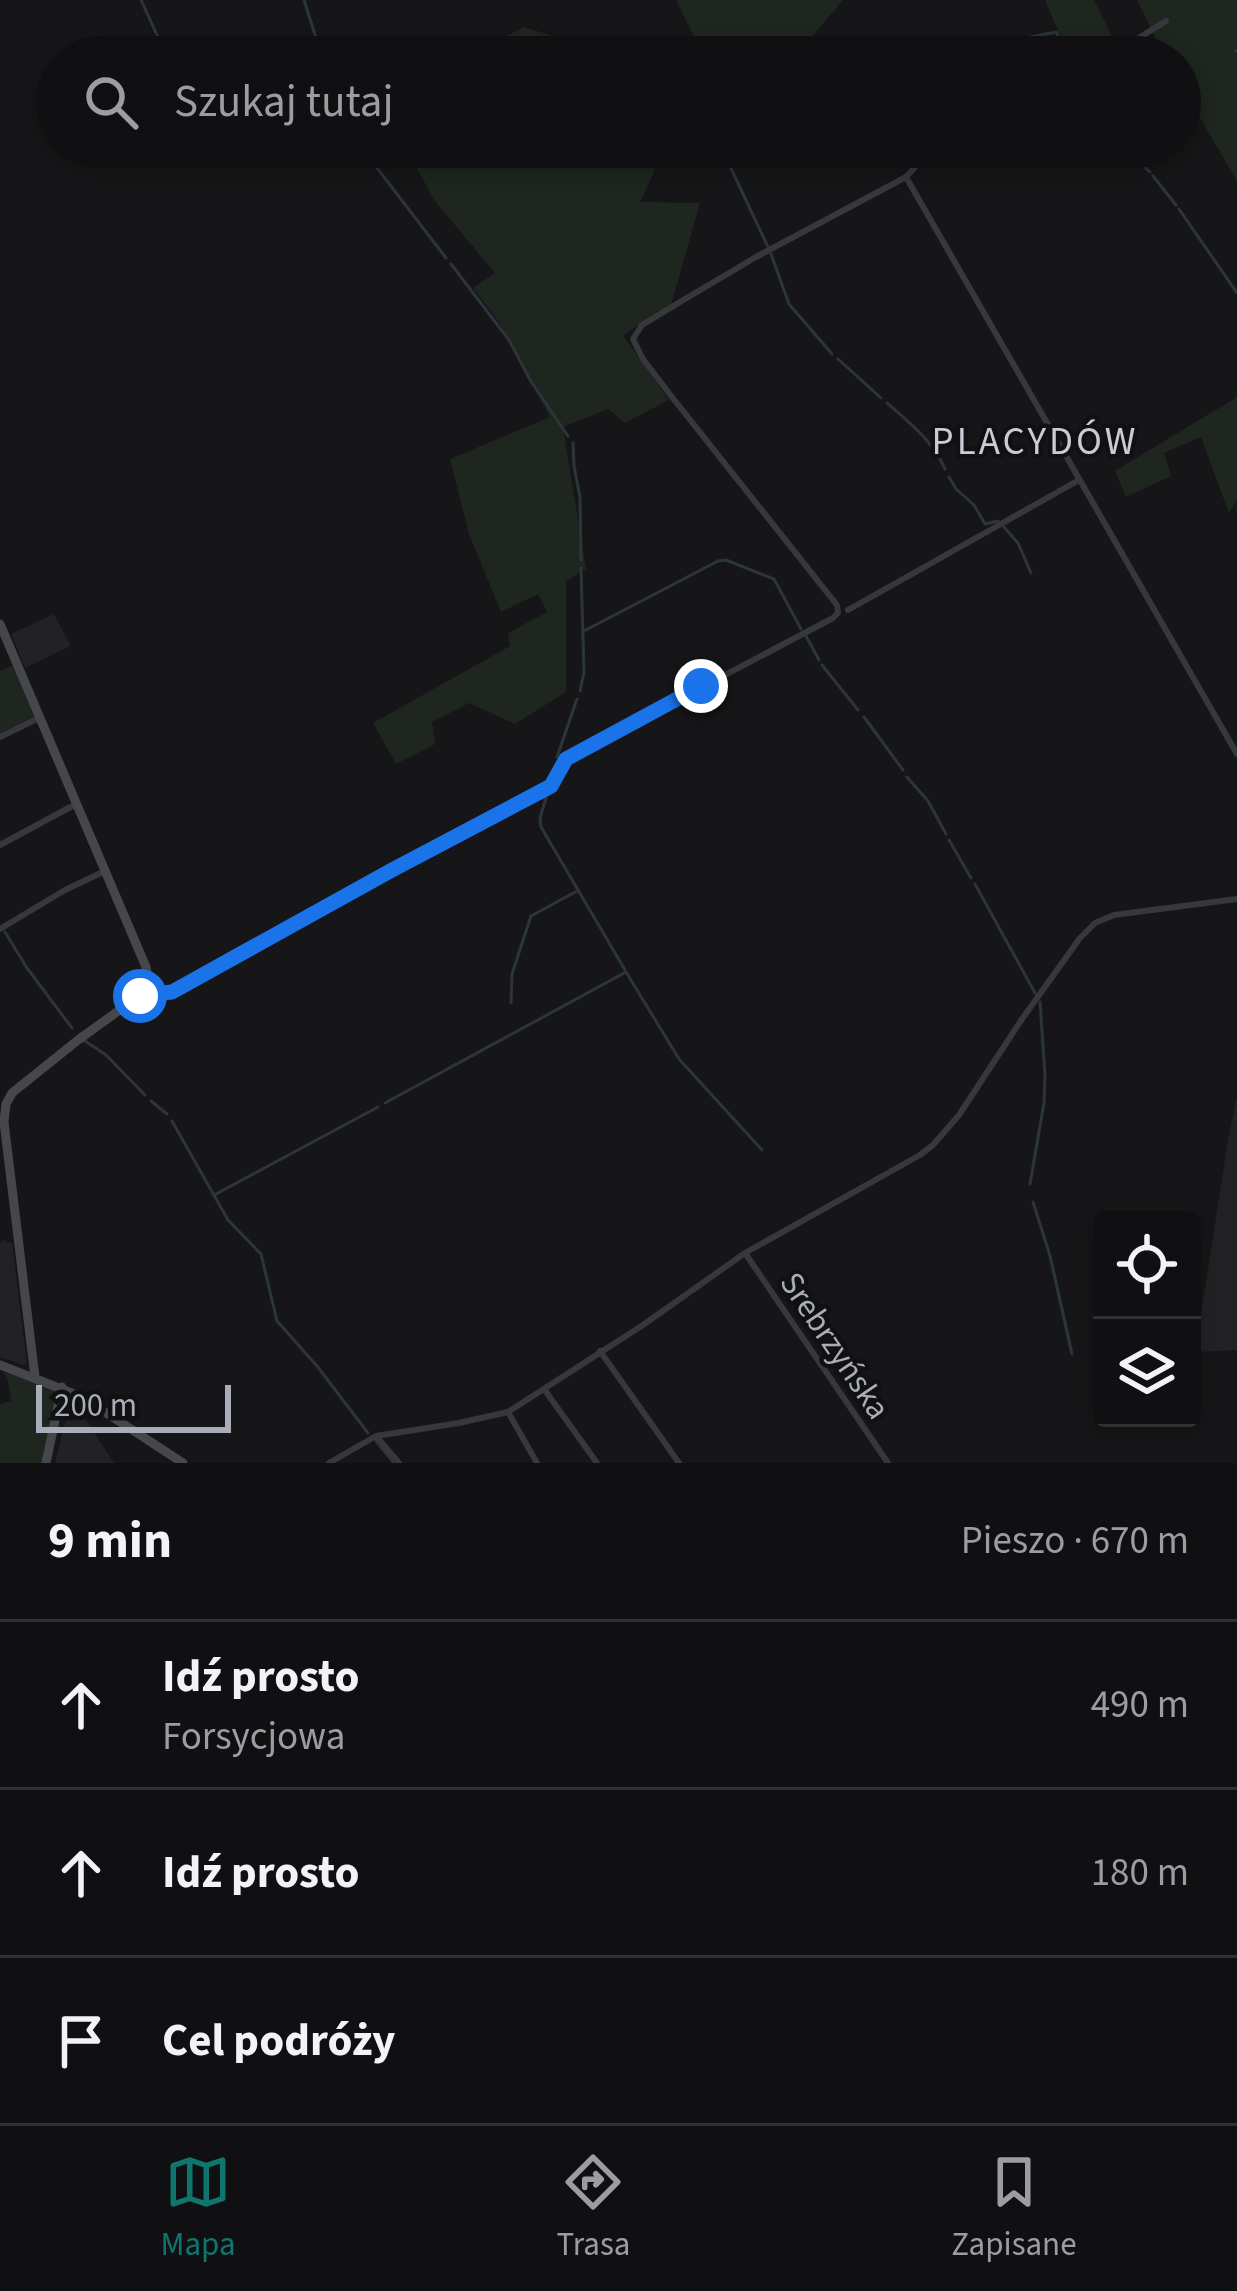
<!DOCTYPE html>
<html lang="pl">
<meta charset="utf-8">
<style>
:root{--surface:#101012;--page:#19191b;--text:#f1f3f6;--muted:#9c9d9f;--line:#303032;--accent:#0f766e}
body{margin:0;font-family:"Source Sans 3",sans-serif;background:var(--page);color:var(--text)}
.controls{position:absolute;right:36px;bottom:36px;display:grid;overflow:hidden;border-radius:12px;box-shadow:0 6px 18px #0003}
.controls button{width:108px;height:108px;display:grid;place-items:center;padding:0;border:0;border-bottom:3px solid var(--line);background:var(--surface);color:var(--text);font:60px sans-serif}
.scale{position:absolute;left:36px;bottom:30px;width:195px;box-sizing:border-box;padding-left:12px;border:6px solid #a8adb8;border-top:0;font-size:33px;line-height:42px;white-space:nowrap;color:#a8adb8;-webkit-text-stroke:9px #111113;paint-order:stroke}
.stop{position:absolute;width:36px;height:36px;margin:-27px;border:9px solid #1a73e8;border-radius:50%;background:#fff}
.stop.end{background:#1a73e8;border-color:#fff;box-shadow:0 3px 12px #0008}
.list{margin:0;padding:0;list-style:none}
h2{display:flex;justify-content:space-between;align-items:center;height:156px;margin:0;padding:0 48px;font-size:51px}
h2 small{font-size:39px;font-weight:400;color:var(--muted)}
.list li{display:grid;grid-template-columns:78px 1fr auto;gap:36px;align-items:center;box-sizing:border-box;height:168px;padding:0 48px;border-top:3px solid var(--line)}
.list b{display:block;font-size:45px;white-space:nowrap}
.list p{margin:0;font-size:39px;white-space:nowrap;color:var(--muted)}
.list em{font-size:39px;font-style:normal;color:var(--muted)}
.icon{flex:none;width:66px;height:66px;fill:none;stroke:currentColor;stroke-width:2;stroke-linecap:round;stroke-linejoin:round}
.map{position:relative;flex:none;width:1237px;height:1463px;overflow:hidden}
.search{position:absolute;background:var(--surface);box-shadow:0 6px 18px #0003;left:36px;right:36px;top:36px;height:132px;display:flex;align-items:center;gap:30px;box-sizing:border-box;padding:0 42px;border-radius:66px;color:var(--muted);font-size:45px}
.sheet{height:660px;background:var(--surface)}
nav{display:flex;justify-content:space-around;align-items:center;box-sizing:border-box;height:168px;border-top:3px solid var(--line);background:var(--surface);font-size:33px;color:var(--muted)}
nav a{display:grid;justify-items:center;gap:6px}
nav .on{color:var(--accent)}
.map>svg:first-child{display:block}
.built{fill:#222225}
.green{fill:#1e261f}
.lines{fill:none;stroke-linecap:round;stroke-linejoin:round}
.stream{stroke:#2c353c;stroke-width:3}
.street{stroke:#37383d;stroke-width:6}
.secondary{stroke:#45474d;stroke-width:9}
.route{stroke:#1a73e8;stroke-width:15}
.labels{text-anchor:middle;stroke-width:9;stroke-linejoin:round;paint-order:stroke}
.street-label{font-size:33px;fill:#a8adb8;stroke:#111113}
.quarter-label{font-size:39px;letter-spacing:3px;fill:#c9ccd4;stroke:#111113}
</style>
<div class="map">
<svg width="1237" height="1463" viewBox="0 0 1237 1463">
<rect width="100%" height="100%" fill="#161618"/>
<path class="built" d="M54,614L71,646L25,668L11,634Z
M1237,1097V1350L1195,1352L1228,1140Z
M6,1239L7,1243L12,1242L27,1364L23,1365L0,1357V1243Z
M76,1405L114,1463H55L67,1416Z"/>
<path class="green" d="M676,0H843L800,51L809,57H704Z
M1045,0H1094L1120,52L1110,57H1069Z
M1137,0H1237V181L1180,84V57H1165Z
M524,27L578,44L591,57H468Z
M405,147H654L655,170L640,202L700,203L671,305L623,335L669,400L625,423L608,409L563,427L586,569L566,581V692L515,724L469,703L432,722L435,744L396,764L373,723L510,646L508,633L547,612L538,594L501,612L469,534L450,459L550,417L499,322L473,288L495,273L435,201Z
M1237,397V499L1229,513L1201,437L1164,453L1171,476L1126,497L1115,471Z
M13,665L34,713V719L0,736V671Z
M3,1372L58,1391L44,1463H0V1404L11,1401L8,1381Z"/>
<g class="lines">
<path class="stream" d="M141,0L167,57
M304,0L316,38
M1021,39L1056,32L1068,57
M317,44L320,57
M1236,51L1237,50
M968,52L1014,41
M364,57L394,44L431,55
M543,57H552
M945,57L960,54
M361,147L446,258
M721,147L768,247
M1122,147L1150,172
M682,149L696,153L712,147
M1153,176L1176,205
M1179,209L1237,293
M771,254L789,304L832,354
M451,264L509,340L530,380L568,436
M838,359L881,398
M887,403C911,424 932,440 945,469
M573,443L574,466L580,497L581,560
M949,477L956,489L974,505L985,524L998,521
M1004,527L1018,543L1031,573
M584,631L718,561L726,560L774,579L801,629
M806,636L819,660
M822,665L858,710
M580,691L584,672L581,568
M864,717L903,770
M557,757L577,699
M907,777L928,801L946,834
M550,781L555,766
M548,791L540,818L541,827L625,970
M949,840L971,878
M975,884L1035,993
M5,932L27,968L72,1028
M511,1003L512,974L531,916L577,891
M85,1041L106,1055L145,1095
M151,1101L167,1114
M385,1103L626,972L679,1059L762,1150
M172,1121L228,1220L261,1254L277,1321L317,1366L368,1433
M1030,1184L1044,1103L1045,1075L1040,1002
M216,1194L378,1107
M1033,1202L1050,1256L1072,1354
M376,1441L393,1462"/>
<path class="street" d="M1108,57L1166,21
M906,177L1237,754
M848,610L1079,480
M0,737L39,718
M0,845L76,804
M0,929L65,890L105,871
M147,985L162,993L172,992L391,870L551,786L566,759L833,618L838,613L837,605L672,397L643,359L633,339L642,325L680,302L756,257L906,177L916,166L950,147
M745,1253L888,1463
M600,1351L679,1463
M544,1389L597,1463
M508,1412L537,1463
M376,1436L399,1463
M329,1463L376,1436L459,1423L508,1412L643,1325L745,1253L920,1155L933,1145L959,1115L1022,1019L1080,938L1095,923L1114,915L1237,899"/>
<path class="secondary" d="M0,624L146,967C149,979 148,987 139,996L78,1040L12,1093L6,1104L4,1122L35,1377
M0,1365L82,1397L183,1463
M46,1463L62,1387"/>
</g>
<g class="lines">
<path class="route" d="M140,996L147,985L162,993L172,992L392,870L551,786L566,759L701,686"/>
</g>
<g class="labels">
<g class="street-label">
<text transform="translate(836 1345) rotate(56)" y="12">Srebrzyńska</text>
</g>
<g class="quarter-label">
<text x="1035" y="454">PLACYDÓW</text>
</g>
</g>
</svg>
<div class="controls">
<button><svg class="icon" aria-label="locate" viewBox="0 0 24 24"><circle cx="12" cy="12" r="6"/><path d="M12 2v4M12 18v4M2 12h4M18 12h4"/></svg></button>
<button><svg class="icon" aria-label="layers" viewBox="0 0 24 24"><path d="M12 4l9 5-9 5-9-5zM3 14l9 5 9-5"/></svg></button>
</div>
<div class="scale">200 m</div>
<div class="stop" style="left:140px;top:996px"></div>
<div class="stop end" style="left:701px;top:686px"></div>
<div class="search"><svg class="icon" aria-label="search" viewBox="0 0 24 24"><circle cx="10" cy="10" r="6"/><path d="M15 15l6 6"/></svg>Szukaj tutaj</div>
</div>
<section class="sheet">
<h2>9 min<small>Pieszo · 670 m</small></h2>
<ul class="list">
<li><svg class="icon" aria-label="ahead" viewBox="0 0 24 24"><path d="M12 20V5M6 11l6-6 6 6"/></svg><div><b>Idź prosto</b><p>Forsycjowa</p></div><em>490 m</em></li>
<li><svg class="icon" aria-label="ahead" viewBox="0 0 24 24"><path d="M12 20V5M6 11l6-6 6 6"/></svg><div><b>Idź prosto</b></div><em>180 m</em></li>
<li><svg class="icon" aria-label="arrive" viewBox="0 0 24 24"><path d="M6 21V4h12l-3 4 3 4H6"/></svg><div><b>Cel podróży</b></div></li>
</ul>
</section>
<nav>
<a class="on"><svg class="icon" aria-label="map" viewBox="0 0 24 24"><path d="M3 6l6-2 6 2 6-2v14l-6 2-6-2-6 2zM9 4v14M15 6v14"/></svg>Mapa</a>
<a><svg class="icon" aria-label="directions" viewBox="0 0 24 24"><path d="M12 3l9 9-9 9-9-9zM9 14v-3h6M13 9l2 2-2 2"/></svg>Trasa</a>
<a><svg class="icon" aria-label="saved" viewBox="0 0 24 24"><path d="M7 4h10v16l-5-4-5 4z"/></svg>Zapisane</a>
</nav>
